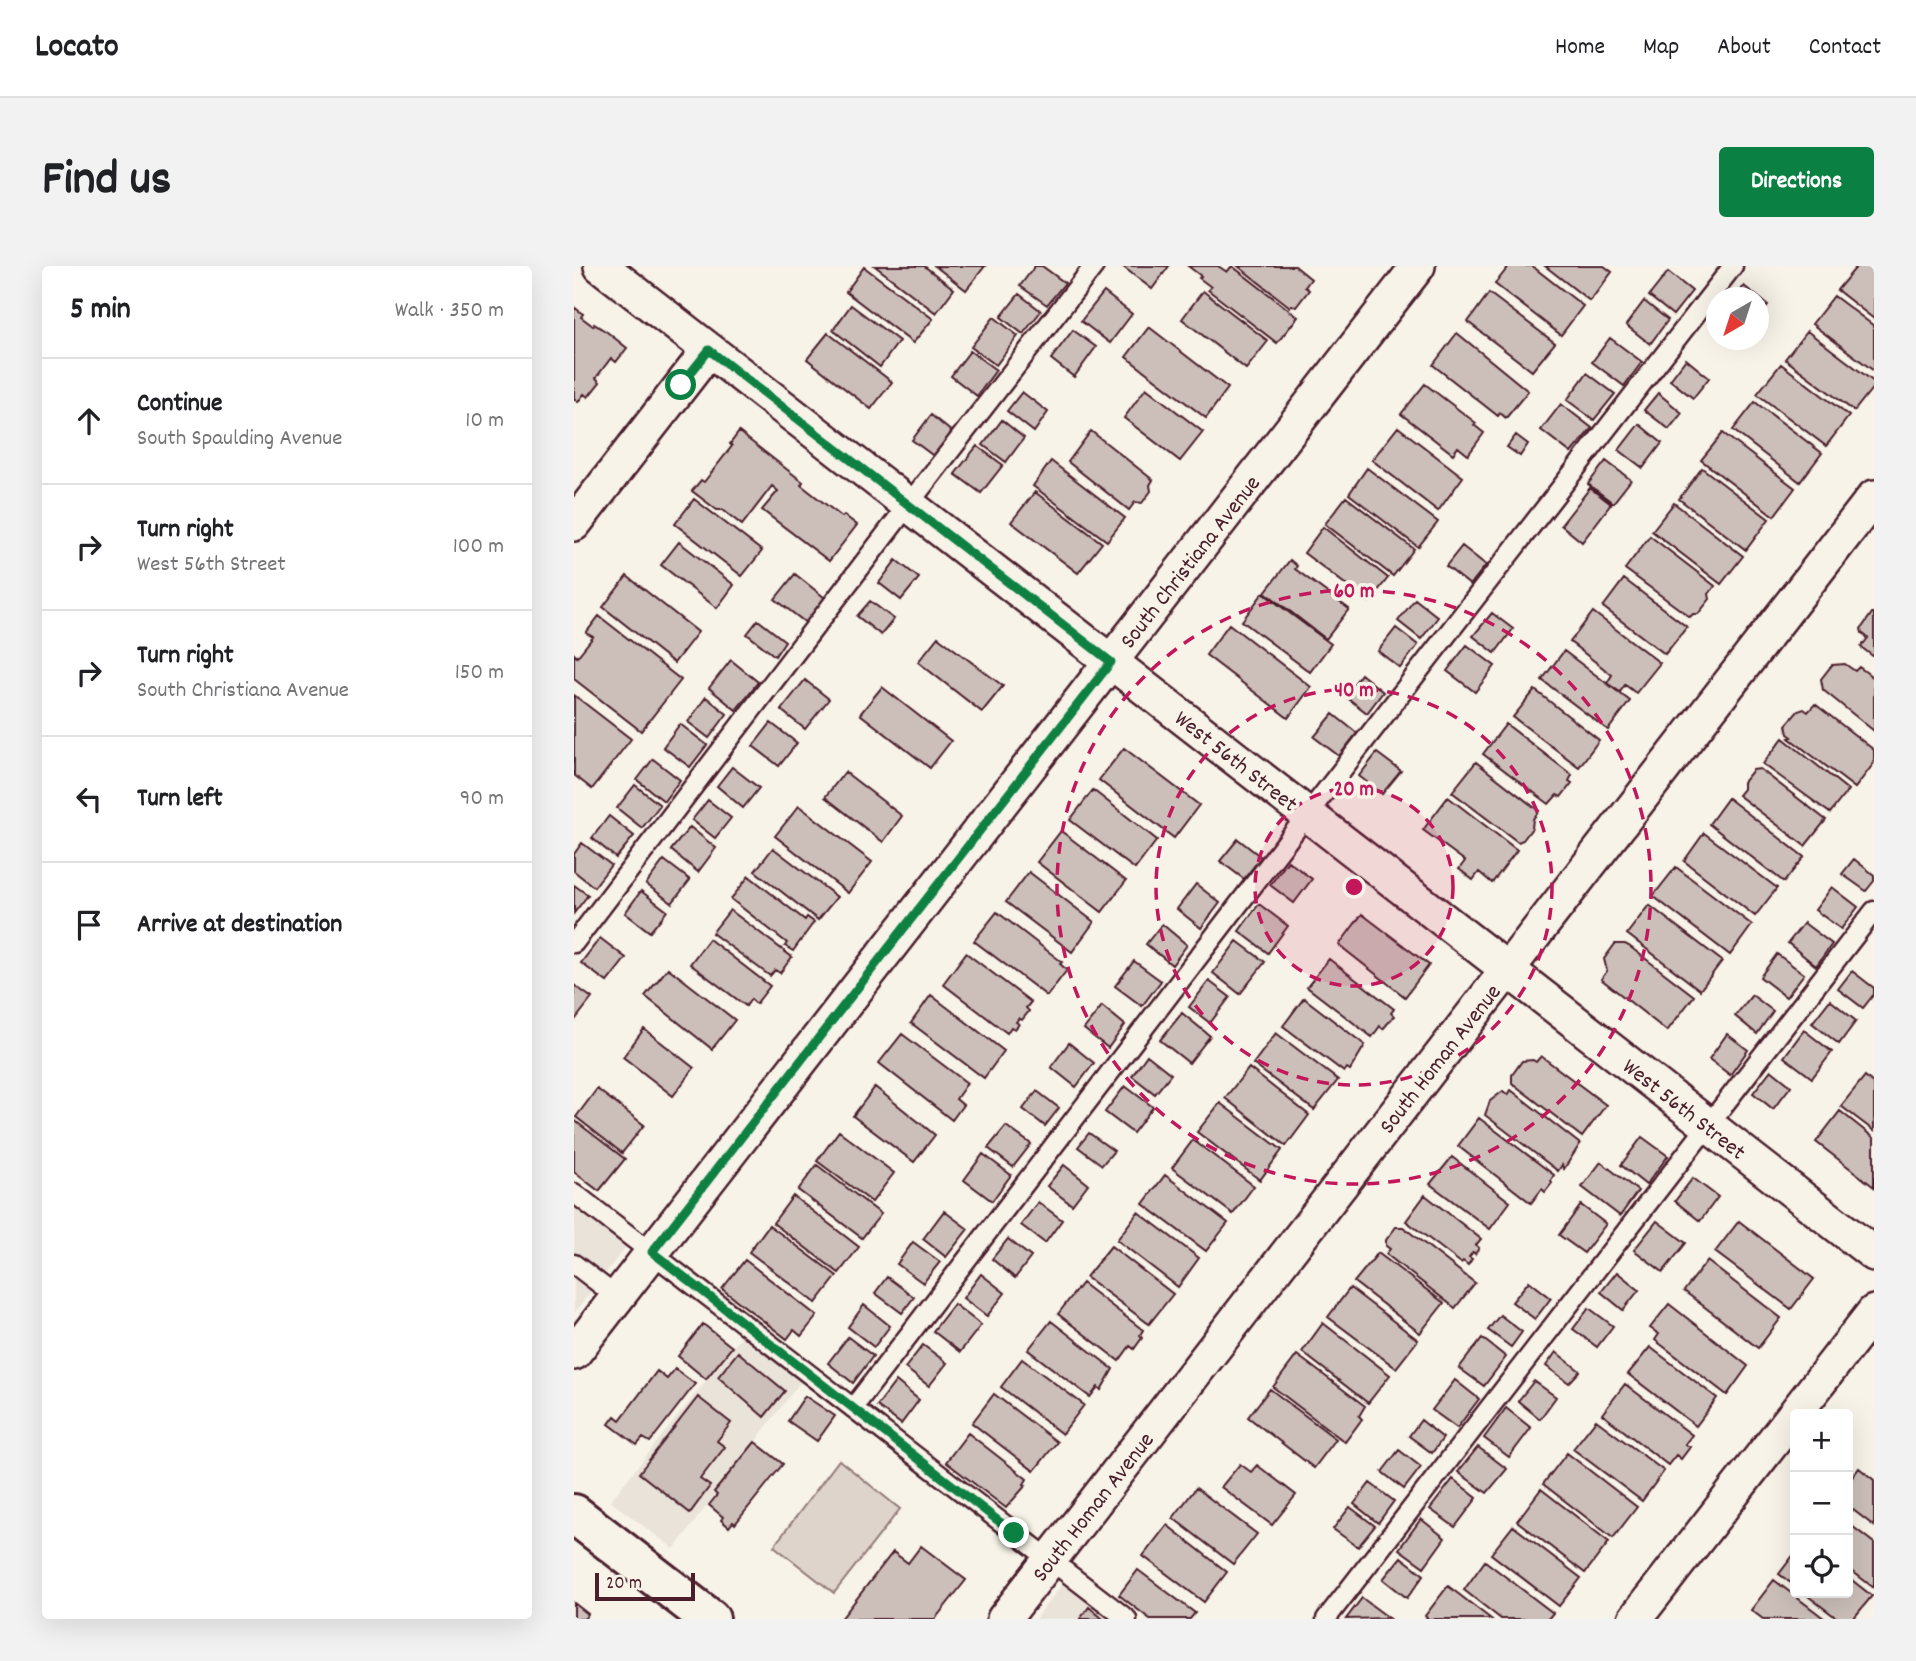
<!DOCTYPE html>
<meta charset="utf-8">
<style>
:root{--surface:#fff;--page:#f2f2f2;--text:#202124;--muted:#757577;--line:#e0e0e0;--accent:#0b8043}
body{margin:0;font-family:Dekko,sans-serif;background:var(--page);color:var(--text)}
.controls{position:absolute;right:21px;bottom:21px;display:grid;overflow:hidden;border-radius:7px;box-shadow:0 7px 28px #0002}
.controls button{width:63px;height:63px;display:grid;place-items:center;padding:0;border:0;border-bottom:2px solid var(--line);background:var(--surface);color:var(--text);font:35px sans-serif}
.compass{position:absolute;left:1132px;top:21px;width:63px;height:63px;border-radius:50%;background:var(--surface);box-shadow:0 7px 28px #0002;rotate:219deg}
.scale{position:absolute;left:21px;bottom:18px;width:100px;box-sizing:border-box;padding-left:7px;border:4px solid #4a1f2b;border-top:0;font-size:19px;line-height:24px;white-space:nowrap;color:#4a1f2b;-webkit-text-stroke:5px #f7f3e8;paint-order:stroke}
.stop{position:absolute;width:21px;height:21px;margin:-16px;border:5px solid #0b8043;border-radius:50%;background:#fff}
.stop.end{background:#0b8043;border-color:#fff;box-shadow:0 2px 7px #0008}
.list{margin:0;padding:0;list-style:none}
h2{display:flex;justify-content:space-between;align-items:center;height:91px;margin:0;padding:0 28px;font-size:30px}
h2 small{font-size:23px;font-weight:400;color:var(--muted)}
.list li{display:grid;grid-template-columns:46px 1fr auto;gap:21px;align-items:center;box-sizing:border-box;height:126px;padding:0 28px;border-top:2px solid var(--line)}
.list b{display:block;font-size:26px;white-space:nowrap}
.list p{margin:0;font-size:23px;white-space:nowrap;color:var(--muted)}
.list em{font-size:23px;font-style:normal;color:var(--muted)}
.icon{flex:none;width:38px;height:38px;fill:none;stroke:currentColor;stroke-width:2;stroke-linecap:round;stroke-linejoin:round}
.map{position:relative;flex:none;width:1300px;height:1353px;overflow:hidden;border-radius:7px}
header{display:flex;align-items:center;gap:42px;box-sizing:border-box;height:98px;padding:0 35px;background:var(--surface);border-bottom:2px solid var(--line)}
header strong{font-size:33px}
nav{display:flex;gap:38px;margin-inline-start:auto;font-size:24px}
.intro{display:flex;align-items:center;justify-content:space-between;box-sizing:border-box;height:168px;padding:0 42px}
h1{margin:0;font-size:49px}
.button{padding:18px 32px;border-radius:7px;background:var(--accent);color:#fff;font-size:24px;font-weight:700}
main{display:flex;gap:42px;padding:0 42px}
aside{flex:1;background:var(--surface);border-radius:7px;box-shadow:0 7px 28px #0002}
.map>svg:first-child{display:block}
.built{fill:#eae3da}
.green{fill:#ded4cc;stroke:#947a7c;stroke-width:2}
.building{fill:#ccbfb9;stroke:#4a1f2b;stroke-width:2}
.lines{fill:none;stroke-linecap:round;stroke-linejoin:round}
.service-casing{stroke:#4a1f2b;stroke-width:23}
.minor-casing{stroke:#4a1f2b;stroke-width:38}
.secondary-casing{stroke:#4a1f2b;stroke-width:44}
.service{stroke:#f7f3e8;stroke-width:18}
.minor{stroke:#f7f3e8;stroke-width:33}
.secondary{stroke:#f7f3e8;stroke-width:38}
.route{stroke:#0b8043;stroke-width:9}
.ring{fill:none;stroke:#c2185b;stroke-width:3.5;stroke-dasharray:12 9}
.labels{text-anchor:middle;stroke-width:7;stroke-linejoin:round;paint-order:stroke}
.street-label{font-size:23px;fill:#4a1f2b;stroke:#f7f3e8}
.centre{fill:#c2185b;stroke:#f7f3e8;stroke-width:3.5}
.ring-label{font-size:21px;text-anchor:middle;font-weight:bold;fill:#c2185b;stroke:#f7f3e8;stroke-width:7;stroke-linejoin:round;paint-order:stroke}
</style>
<header>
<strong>Locato</strong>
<nav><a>Home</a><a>Map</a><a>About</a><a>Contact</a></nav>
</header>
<div class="intro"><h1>Find us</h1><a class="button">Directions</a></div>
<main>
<aside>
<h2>5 min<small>Walk · 350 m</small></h2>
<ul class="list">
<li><svg class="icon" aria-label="ahead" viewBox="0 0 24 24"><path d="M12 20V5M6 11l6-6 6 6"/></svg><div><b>Continue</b><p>South Spaulding Avenue</p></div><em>10 m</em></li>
<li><svg class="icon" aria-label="right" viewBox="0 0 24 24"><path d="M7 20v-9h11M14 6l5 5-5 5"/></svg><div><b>Turn right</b><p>West 56th Street</p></div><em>100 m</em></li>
<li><svg class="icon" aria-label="right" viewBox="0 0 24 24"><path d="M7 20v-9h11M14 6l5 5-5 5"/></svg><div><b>Turn right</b><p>South Christiana Avenue</p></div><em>150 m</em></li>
<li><svg class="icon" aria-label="left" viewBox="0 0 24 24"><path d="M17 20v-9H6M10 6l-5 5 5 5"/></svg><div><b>Turn left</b></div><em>90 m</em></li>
<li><svg class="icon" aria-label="arrive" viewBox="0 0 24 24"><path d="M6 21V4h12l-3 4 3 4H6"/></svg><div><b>Arrive at destination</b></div></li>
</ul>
</aside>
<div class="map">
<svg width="1300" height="1353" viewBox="0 0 1300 1353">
<rect width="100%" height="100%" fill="#f7f3e8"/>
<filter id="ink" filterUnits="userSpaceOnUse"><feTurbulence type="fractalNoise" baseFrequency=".0143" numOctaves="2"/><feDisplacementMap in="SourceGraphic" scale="14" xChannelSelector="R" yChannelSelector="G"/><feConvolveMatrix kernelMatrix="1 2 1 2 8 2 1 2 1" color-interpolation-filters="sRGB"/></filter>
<g filter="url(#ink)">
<path class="built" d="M0,927L59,972L0,1047Z
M175,1061L233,1107L100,1283L36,1235Z
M495,1310L553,1353H461Z"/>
<path class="green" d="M265,1194L326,1243L260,1327L200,1280Z"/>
<path class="building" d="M301,0H350L380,23L362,47Z
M361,0H411L392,24Z
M461,0H468L491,17L473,39L446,20Z
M548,0H595L578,23Z
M614,0H644L653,6L658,0L724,51L703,77L634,24L637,21L625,12L627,10Z
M664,0H721L737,13L731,21L735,24L722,41L718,39L716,41Z
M935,0H958L1009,40L987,69L921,18Z
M971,0H1030L1038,6L1016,35Z
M1283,0H1293L1300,5V53L1263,24Z
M290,1L359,53L339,77L272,26Z
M1094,6L1118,25L1099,49L1075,30Z
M1170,20L1194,39L1184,52V32H1161Z
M629,25L694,75L672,103L608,53Z
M530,26L558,48L536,77L507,55Z
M915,27L981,77L958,105L894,56Z
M445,28L467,45L449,68L427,51Z
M1260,30L1300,60V105L1238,58Z
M1070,35L1094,54L1076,78L1052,59Z
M277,39L325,75L306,101L259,64Z
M0,41L9,48L7,51L19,60L20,58L33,66L53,82L42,96L37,92L22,112L26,116L14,131L10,128L4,136L0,133Z
M420,51L444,70L422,99L397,81Z
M575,61L654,122L632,152L552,91Z
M499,64L522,81L500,111L477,93Z
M1233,65L1300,116V120L1280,145L1211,93Z
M254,67L318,116L297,143L233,93Z
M883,67L954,125L932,152L926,147L924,150L859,99Z
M1036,72L1068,96L1050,120L1018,96Z
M396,85L422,104L403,130L377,110Z
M1112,93L1135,112L1119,132L1096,114Z
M1207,98L1275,150L1252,180L1183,128Z
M1013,107L1041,128L1020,154L993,134Z
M851,118L902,157L900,159L910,167L894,189L884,181L879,188L827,148Z
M572,122L629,166L606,195L550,152Z
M448,126L474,146L460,166L433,145Z
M1084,127L1108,147L1095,163L1070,144Z
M1181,136L1248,187L1226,216L1159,164Z
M987,138L1018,162L997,187L967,164Z
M357,149L379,167L361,191L338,174Z
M428,154L450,172L432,196L409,179Z
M1065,158L1088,177L1069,202L1045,184Z
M824,161L889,211L864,245L798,194Z
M517,165L579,214L576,219L577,225L568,237L561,236L555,244L494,196Z
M165,166L229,216L227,219L268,251L270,249L283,259L255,295L188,244L204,225L198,220L168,259L149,244H143L118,225L127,214L130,216L158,180L156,178Z
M1149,167L1221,222L1200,250L1127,194Z
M942,169L954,178L946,190L933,181Z
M403,180L429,199L407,227L381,208Z
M477,195L551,252L533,275L459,220Z
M1032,195L1057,214L1039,237L1014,218Z
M793,202L864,256L844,281L775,228Z
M1128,202L1195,253L1172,284L1105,233Z
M1016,222L1037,238L1008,276L987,259Z
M461,226L528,277L504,307L437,256Z
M772,231L840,283L819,310L751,258Z
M120,233L188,285L168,310L101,258Z
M1100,237L1169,290L1147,318L1078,265Z
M749,261L814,312L795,336L730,287Z
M1076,270L1141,320L1135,328L1136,333L1124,348H1119L1116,351L1051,303Z
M105,276L160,319L143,342L87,299Z
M888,280L912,299L896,319L872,300Z
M322,294L345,312L327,334L305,317Z
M716,294L723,300L721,303L775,343L752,373L691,326Z
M221,308L251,332L232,357L201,333Z
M53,310L124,366L100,397L29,341Z
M1050,313L1113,361L1091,388L1029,341Z
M689,327L757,378L736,406L668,355Z
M841,333L864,351L847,373L824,355Z
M296,335L320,353L307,369L283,350Z
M1019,346L1086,397L1062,427L1051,419L1046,426L1033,417L1038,409L996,376Z
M918,347L939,363L921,387L899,370Z
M1298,347H1300V391L1287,381L1294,372L1288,367L1287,363Z
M25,350L107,414L67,465L0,413V388L3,391L19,371L12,367Z
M184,354L211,375L201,390L173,368Z
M655,358L737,421L714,452L632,389Z
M822,362L844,379L826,402L804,385Z
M364,371L429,420L408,446L344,396Z
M893,379L921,400L901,426L873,405Z
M990,385L1056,435L1034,464L968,414Z
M157,394L184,416L162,444L135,422Z
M1271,398L1281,405L1285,401L1300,412V465L1249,424L1247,413L1258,399Z
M787,408L809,426L793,447L771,430Z
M231,414L255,433L231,463L207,444Z
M308,421L377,475L356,502L286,448Z
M961,424L1025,474L1005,501L939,451Z
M0,429L57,473L18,523L0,509Z
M132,431L153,448L135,472L114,456Z
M1241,438L1300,484V497L1281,522L1215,472L1218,471L1214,468L1212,459L1224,445L1230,443L1234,446Z
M759,448L783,467L765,490L740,471Z
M197,457L223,477L205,500L179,480Z
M106,458L133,479L116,501L89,481Z
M932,458L998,509L995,515L998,517L987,531L983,529L975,538L909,488Z
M1209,472L1274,524L1256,547L1189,498Z
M550,482L625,539L600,572L525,514Z
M803,487L827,505L808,528L785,510Z
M79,493L106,514L90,535L63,514Z
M902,496L965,545L959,553L958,562L949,574L944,576L878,526Z
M158,501L185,522L169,542L143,520Z
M1186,503L1252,554L1231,580L1164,529L1169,523V516L1179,504Z
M271,506L328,550L309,576L251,531Z
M61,519L86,539L68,562L43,542Z
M519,524L583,574L561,603L496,554Z
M874,531L943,584L918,617L905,606L899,614L885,603L891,595L849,564Z
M1154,532L1230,591L1210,616L1135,558Z
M134,534L157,552L141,572L118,554Z
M225,540L298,596L274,627L201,570Z
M35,550L60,570L42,592L18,572Z
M116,561L142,582L124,606L97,584Z
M487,565L552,615L528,646L463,596Z
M1130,567L1203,622L1181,650L1110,595Z
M664,573L687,591L670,613L646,595Z
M8,577L37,599L20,621L0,605V588Z
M199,582L263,631L244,654L181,605Z
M1280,593L1300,609V615L1292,625L1268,608Z
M90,594L116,614L98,637L72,618Z
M714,595L738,613L720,637L696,619Z
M1102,601L1178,659L1156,689L1079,630Z
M455,606L520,656L498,686L432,636Z
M175,610L231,654L233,651L240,656L219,685L211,680L213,677L157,633Z
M622,618L646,637L627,662L603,643Z
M0,619L14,629L0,647Z
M1258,621L1284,641L1267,663L1241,644Z
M67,625L93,645L76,666L51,647Z
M685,638L714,660L694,687L665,665Z
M1075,639L1148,695L1126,724L1053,668Z
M156,644L218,691L206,707L201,704L196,710L138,667Z
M423,646L488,696L486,698L493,704L473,730L400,675Z
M788,648L855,699L831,731L765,679Z
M1230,657L1258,678L1242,700L1214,677Z
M588,658L613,679L598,699L572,678Z
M26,672L52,692L33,716L7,697Z
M135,673L196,720L182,738L177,733L172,740L116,698Z
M663,675L691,696L666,728L639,707Z
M1041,678H1051L1055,680L1120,730L1093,765L1027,713L1033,705L1030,693Z
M392,687L457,736L452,742L455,745L448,754L445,752L442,756L445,758L441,763L437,761L433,767L369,718Z
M1203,688L1230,708L1212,731L1186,711Z
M755,693L820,743L817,747L820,750L809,763L806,760L798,771L733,721Z
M560,695L587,715L568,740L541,720Z
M94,702L161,754L138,783L71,730Z
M1278,705L1300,722V728L1289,742L1264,723Z
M635,715L656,731L636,757L615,741Z
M0,719L18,732L1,754L0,753Z
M357,729L430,785L410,812L337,757Z
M1178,729L1199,745L1183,768L1161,750Z
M730,732L791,779L776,804L773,802L770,806L709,760Z
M1256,734L1282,755L1265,778L1238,757Z
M528,740L551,759L534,782L510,763Z
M608,747L636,770L615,797L586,774Z
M70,763L120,802L99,830L49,791Z
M1230,764L1258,786L1238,812L1210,791Z
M702,767L764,814L740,844L679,798Z
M328,768L393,817L382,833L389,839L378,854L305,797Z
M1153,768L1174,784L1156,809L1135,793Z
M495,777L520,797L502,821L477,801Z
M573,789L597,808L581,828L558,810Z
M967,790L1032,839L1008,871L938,817V809L948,795L959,794L962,796Z
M675,802L735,849L712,880L651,832Z
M1197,804L1217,820L1199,843L1179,827Z
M1291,810L1300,818V865L1267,840Z
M551,820L579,841L559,867L531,846Z
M301,821L361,869L340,896L279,850Z
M23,823L70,859L48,887L2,851Z
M937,824L1006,878L990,903L988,899L984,905L911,849L916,835L929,825L934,829Z
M463,825L485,842L471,860L449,843Z
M646,837L708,884L686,914L623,866Z
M1266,845L1300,872V921L1242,876Z
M905,852L980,909L977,914L978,917L971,926L968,923L957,937L884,880Z
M0,854L51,893L25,925L0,906Z
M432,860L457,878L439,901L414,882Z
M265,865L320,907L298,936L243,895Z
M515,867L540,885L528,899L504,881Z
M1068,871L1094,890L1072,919L1047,899Z
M619,874L680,920L659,948L598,902Z
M409,888L437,909L418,935L390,914Z
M878,891L936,936L916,963L856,918Z
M1027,896L1064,925L1046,950L1008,921Z
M243,899L307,948L288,972L224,924Z
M490,899L514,918L498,939L473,920Z
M591,909L654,957L632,985L569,938Z
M1119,912L1144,931L1126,955L1101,935Z
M851,929L907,973L902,979L905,982L901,988L899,986L895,991L898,993L894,999L889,995L887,997L832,955Z
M219,930L285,981L265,1007L199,957Z
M464,936L488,954L471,977L447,959Z
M1007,939L1032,958L1010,987L985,969Z
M370,945L394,963L372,991L349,973Z
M564,946L625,992L604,1021L543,974Z
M1083,955L1112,977L1089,1006L1060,984Z
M1165,955L1240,1013L1217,1043L1141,986Z
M195,959L263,1010L242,1037L175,986Z
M822,961H829L901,1017L881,1042L812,988L816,983L812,980V974Z
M434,973L457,991L441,1012L418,993Z
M339,976L366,996L349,1017L323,998Z
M537,980L599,1028L575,1058L512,1011Z
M804,987L870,1037L846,1067L780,1016Z
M171,994L243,1050L227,1070L220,1064L213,1073L148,1023Z
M1133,995L1207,1052L1184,1082L1110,1025Z
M1043,1006L1065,1024L1049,1044L1027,1026Z
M407,1008L431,1027L413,1050L389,1032Z
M313,1011L340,1031L328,1047L301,1027Z
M955,1015L977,1032L961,1053L938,1036Z
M508,1017L569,1064L566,1069L568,1072L560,1083L556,1080L545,1095L484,1048Z
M776,1022L844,1074L822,1102L754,1051Z
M380,1038L407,1059L386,1086L359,1065Z
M1095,1038L1174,1100L1153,1129L1081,1074L1085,1068L1076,1062Z
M290,1039L316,1060L300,1081L274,1061Z
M1015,1042L1039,1060L1023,1081L999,1063Z
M926,1049L948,1066L937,1081L914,1064Z
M477,1055L539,1103L527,1124L524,1121L516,1131L454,1084Z
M749,1057L816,1109L794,1137L728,1086Z
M129,1058L158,1081L132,1113L104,1090Z
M274,1071L299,1090L279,1117L254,1097Z
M908,1072L932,1091L910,1120L885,1102Z
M349,1079L373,1097L355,1120L331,1102Z
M1076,1081L1143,1132L1122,1160L1054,1108Z
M164,1086L211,1125L190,1151L144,1111Z
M982,1086L1006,1105L995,1117L972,1100Z
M723,1089L791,1140L785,1150L788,1153L771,1176L699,1121Z
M448,1093L510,1139L488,1168L427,1121Z
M101,1103L121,1118L76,1176L69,1172L63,1179L35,1158L41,1150L46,1154L83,1105L93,1113Z
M881,1114L905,1133L883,1162L858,1144Z
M322,1115L345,1134L327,1158L303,1140Z
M960,1115L982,1131L966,1153L944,1135Z
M1051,1118L1118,1169L1111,1178L1116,1181L1107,1193L1102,1189L1094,1199L1028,1148Z
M696,1123L762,1173L740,1202L674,1151Z
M420,1128L483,1176L460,1205L398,1157Z
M231,1130L261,1150L243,1175L214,1155Z
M124,1131L157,1157L143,1175L151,1181L126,1213L136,1220L116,1247L65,1207Z
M932,1142L957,1162L935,1191L910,1172Z
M847,1154L869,1172L858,1187L835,1170Z
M1022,1154L1090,1205L1068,1235L999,1183Z
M394,1167L453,1213L450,1218L452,1219L432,1242L372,1196Z
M181,1176L209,1198L161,1258L159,1256L155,1261L147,1254L149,1251L135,1239L143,1229L140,1226Z
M904,1181L933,1203L913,1227L884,1206Z
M825,1184L847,1201L830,1223L808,1206Z
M993,1187L1063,1241L1039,1272L969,1218Z
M666,1198L677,1206L683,1199L722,1229L698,1259L647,1221Z
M1285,1202L1300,1214V1260L1274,1240V1217Z
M879,1213L903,1232L881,1261L856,1243Z
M796,1217L820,1235L804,1257L780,1238Z
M622,1222L683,1268L659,1298L599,1252Z
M967,1223L1035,1276L1011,1307L943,1255Z
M776,1241L801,1260L784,1281L759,1263Z
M847,1253L871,1272L850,1301L825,1283Z
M1274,1257L1300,1277V1322L1274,1302Z
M593,1259L653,1306L630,1336L569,1290Z
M939,1260L1007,1312L985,1340L917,1288Z
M347,1280L392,1314L361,1353H267L319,1286L334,1297Z
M1221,1287V1320L1205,1308Z
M827,1291L850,1309L833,1332L809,1313Z
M911,1295L979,1347L974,1353H927L890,1324Z
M564,1304L621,1347L616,1353H576L545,1329Z
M1274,1311L1298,1330L1279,1353H1264L1230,1327H1274Z
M1200,1314L1251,1353H1189L1177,1344Z
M874,1320L917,1353H854L851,1350Z
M788,1332L815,1352L772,1353Z
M0,1337L14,1348L10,1353H0Z
M515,1341L529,1353H506Z"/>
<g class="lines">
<g class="service-casing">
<path id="service" d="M0,677L334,239L520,0
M0,927L553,1353
M0,998L43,1031
M279,1142L733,549L1159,0
M752,1353L1300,645"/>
</g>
<g class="minor-casing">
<path id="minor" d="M27,0L1300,988
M0,258L135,84
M0,1087L844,0
M430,1353L1300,231
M1061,1353L1300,1046"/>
</g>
<g class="secondary-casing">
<path id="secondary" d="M0,1248L136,1353"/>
</g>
<use href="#service" class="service"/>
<use href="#minor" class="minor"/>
<use href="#secondary" class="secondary"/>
</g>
</g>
<g class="lines" filter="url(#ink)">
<path class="route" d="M107,119L135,84L537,396L78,986L440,1267"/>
</g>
<circle cx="780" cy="621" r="99" fill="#c2185b" fill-opacity=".12"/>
<g class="ring">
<circle cx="780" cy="621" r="99"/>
<circle cx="780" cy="621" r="198"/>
<circle cx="780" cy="621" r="297"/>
</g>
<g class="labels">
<g class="street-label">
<text transform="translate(615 295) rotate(-52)" y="8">South Christiana Avenue</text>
<text transform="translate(663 494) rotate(38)" y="8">West 56th Street</text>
<text transform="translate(865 792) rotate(-52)" y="8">South Homan Avenue</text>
<text transform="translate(1111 842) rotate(38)" y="8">West 56th Street</text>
<text transform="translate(518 1240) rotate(-52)" y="8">South Homan Avenue</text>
</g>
</g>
<circle cx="780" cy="621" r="10" class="centre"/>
<g class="ring-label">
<text x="780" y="331">60 m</text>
<text x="780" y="430">40 m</text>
<text x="780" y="529">20 m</text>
</g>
</svg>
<div class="controls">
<button>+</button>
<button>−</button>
<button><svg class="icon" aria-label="locate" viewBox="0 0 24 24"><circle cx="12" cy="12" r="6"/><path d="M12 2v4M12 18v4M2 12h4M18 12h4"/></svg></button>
</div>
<svg class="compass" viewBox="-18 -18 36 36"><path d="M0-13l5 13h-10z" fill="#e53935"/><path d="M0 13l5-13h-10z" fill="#757577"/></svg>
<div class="scale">20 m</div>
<div class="stop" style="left:107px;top:119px"></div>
<div class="stop end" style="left:440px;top:1267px"></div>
</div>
</main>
